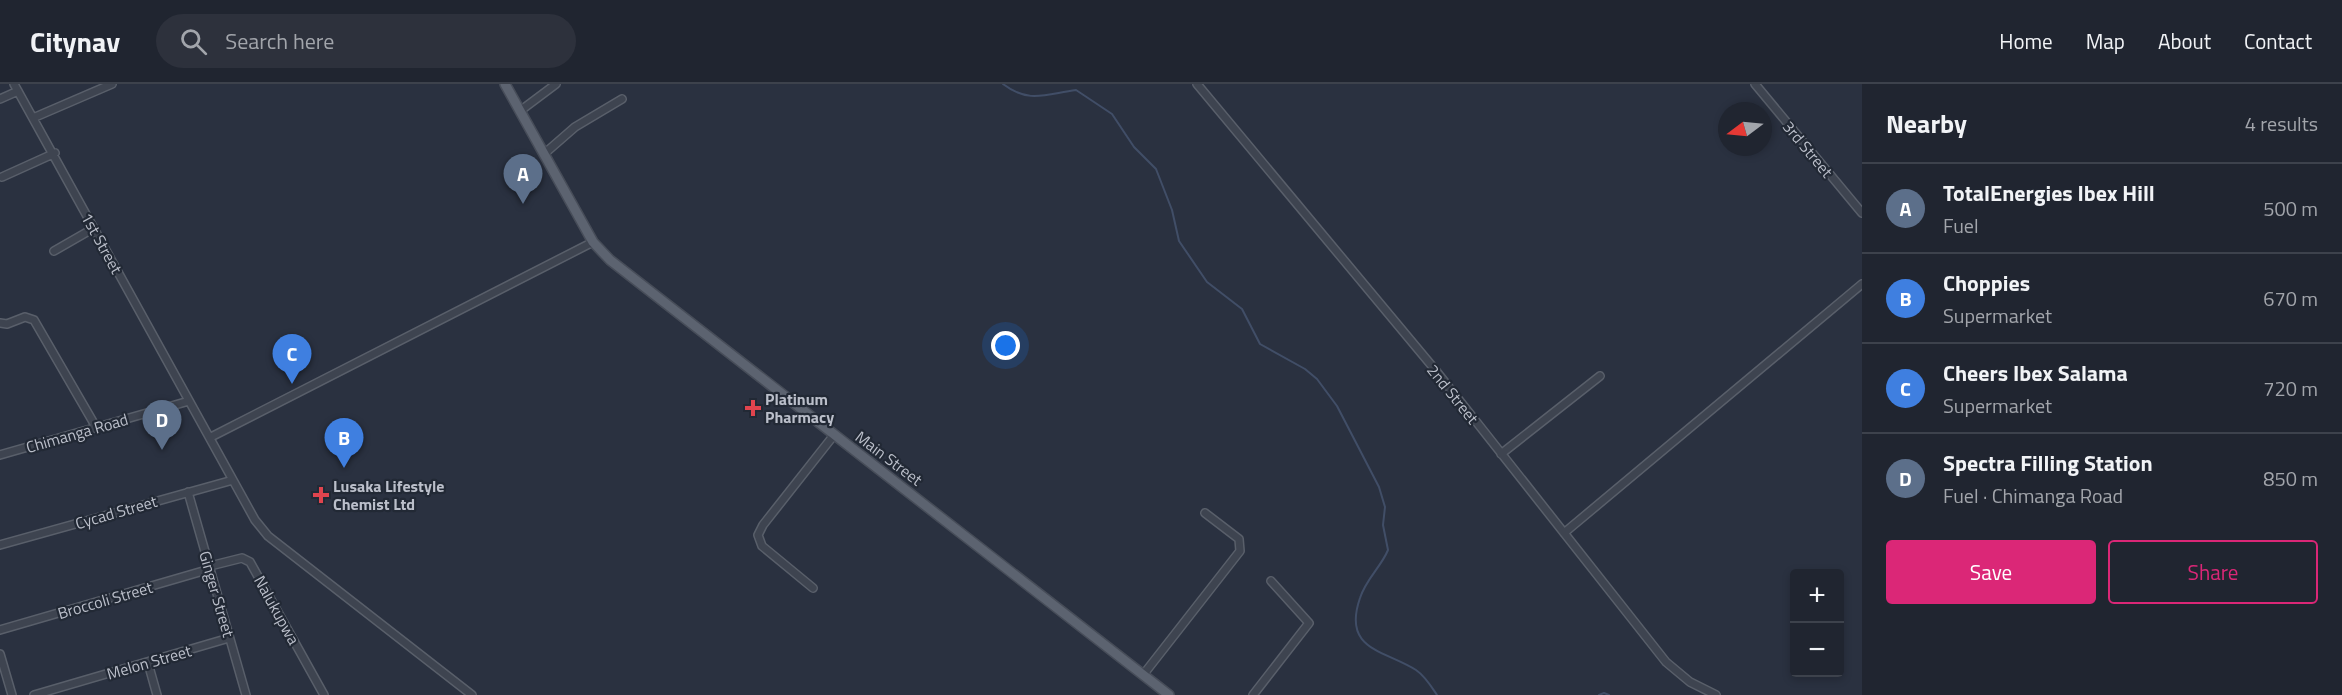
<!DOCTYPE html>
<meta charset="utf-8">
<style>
:root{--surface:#202530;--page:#2d313c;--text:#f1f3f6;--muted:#a2a5ab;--line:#3d424c;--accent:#db2777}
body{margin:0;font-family:"Titillium Web",sans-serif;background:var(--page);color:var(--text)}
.controls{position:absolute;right:18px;bottom:18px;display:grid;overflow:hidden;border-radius:6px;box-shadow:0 3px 9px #0003}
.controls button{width:54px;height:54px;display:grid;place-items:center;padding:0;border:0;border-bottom:2px solid var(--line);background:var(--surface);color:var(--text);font:30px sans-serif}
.compass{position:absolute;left:1718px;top:18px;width:54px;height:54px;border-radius:50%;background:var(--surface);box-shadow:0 3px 9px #0003;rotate:254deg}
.you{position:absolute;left:1006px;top:262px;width:21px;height:21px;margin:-15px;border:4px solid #fff;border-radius:50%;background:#1a73e8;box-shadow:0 0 0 9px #1a73e833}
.badge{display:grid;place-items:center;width:39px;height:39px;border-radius:50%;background:var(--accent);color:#fff;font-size:20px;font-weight:700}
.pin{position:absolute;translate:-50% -50px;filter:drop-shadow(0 2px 3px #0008)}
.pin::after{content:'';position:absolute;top:32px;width:21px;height:18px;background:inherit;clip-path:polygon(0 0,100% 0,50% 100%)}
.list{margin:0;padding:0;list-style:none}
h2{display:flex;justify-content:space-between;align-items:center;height:78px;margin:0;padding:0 24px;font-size:26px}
h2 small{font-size:20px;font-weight:400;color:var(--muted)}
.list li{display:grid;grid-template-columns:39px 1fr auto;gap:18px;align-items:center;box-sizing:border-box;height:90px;padding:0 24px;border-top:2px solid var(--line)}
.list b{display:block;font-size:22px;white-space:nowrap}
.list p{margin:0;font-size:20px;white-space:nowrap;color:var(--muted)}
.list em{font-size:20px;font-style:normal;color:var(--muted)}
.actions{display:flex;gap:12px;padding:18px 24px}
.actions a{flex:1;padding:14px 0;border:2px solid var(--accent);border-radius:6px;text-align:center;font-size:21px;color:var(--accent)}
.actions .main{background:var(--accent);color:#fff}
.icon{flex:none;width:33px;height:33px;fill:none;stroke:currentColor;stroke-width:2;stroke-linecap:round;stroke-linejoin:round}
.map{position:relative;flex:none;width:1862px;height:611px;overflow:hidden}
header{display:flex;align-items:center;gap:36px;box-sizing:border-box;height:84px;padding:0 30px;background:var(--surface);border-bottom:2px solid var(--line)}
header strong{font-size:28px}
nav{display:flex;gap:33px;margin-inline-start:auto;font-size:21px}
.search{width:420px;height:54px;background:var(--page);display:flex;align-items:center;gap:15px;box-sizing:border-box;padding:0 21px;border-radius:33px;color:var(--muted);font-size:22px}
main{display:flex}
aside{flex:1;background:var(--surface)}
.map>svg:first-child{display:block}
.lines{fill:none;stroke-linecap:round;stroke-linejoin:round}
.stream{stroke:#414e67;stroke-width:2}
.minor-casing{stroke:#595f6a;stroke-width:10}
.major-casing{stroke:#474d59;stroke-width:12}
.minor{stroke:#3e4450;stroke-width:7}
.major{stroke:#5c6370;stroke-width:9}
.health-dot{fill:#e0444e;stroke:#222935;stroke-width:2}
.labels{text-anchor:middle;stroke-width:4.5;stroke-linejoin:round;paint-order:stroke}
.street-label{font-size:16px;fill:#bbbfca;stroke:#222935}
.poi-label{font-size:16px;font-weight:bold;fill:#bbbfca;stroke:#222935;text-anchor:start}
</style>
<header>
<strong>Citynav</strong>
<div class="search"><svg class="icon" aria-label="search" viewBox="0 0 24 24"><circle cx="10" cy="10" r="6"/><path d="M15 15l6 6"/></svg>Search here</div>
<nav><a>Home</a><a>Map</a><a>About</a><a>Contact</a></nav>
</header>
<main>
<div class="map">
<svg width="1862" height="611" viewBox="0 0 1862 611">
<rect width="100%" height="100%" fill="#2a3140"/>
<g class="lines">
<path class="stream" d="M1003,0C1029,20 1046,10 1076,6L1112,30L1134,63L1156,85L1172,126L1179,157L1207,198L1242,225L1260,260L1305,285L1317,295L1337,322L1379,403L1385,423L1383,441L1388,466C1381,483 1366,495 1360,514C1342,566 1384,566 1416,586C1425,592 1431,602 1437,611
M1599,611L1604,609L1609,611"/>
<g class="minor-casing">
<path id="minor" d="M14,0L255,436L268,452L472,611
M1197,0L1437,288L1666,578L1690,598L1716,611
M1755,0L1862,129
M0,15L18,7
M520,27L556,0
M33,34L112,0
M544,70L575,43L622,15
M2,93L55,69
M54,167L94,144
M0,239L7,240L25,233L34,236L96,343
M211,353L593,158
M1501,370L1600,292
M0,371L189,317
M188,408L246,611
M1564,449L1862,200
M0,461L233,396
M210,482L242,474L250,478L324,611
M813,504L762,462L758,451L763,441L834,351
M0,546L210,485
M0,570L12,611
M148,579L157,611
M1143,591L1240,467L1239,455L1205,429
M34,611L229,554
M1253,611L1309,539L1271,497"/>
</g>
<g class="major-casing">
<path id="major" d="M505,0L593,158L610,176L1169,611"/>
</g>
<use href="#minor" class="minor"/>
<use href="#major" class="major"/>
</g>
<g class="health-dot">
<path d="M750 315h6v6h6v6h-6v6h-6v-6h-6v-6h6z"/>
<path d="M318 402h6v6h6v6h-6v6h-6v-6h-6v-6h6z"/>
</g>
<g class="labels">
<g class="street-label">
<text transform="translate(1808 65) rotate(50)" y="6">3rd Street</text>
<text transform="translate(102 159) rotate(61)" y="6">1st Street</text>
<text transform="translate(1453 310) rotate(51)" y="6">2nd Street</text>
<text transform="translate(77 349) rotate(-16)" y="6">Chimanga Road</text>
<text transform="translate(889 374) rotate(37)" y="6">Main Street</text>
<text transform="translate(116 428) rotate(-16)" y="6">Cycad Street</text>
<text transform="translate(217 510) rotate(74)" y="6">Ginger Street</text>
<text transform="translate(105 516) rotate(-16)" y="6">Broccoli Street</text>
<text transform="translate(277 526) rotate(61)" y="6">Nalukupwa</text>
<text transform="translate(149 578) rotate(-16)" y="6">Melon Street</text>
</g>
<g class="poi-label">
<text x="765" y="321">Platinum<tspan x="765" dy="18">Pharmacy</tspan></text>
<text x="333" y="408">Lusaka Lifestyle<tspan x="333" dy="18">Chemist Ltd</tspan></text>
</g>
</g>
</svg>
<div class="controls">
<button>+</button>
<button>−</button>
</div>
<svg class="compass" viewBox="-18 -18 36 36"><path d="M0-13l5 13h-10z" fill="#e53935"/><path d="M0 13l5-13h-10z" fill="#a2a5ab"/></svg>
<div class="you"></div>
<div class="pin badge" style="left:523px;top:120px;background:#5c6f8a">A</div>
<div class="pin badge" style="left:344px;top:384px;background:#3f7fe0">B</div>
<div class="pin badge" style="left:292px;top:300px;background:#3f7fe0">C</div>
<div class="pin badge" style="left:162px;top:366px;background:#5c6f8a">D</div>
</div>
<aside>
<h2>Nearby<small>4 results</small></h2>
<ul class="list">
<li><span class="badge" style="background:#5c6f8a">A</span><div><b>TotalEnergies Ibex Hill</b><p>Fuel</p></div><em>500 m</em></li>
<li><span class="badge" style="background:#3f7fe0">B</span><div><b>Choppies</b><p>Supermarket</p></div><em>670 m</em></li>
<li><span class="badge" style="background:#3f7fe0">C</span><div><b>Cheers Ibex Salama</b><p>Supermarket</p></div><em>720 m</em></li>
<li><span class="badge" style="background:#5c6f8a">D</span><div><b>Spectra Filling Station</b><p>Fuel · Chimanga Road</p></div><em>850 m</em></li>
</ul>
<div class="actions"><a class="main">Save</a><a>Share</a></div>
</aside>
</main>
